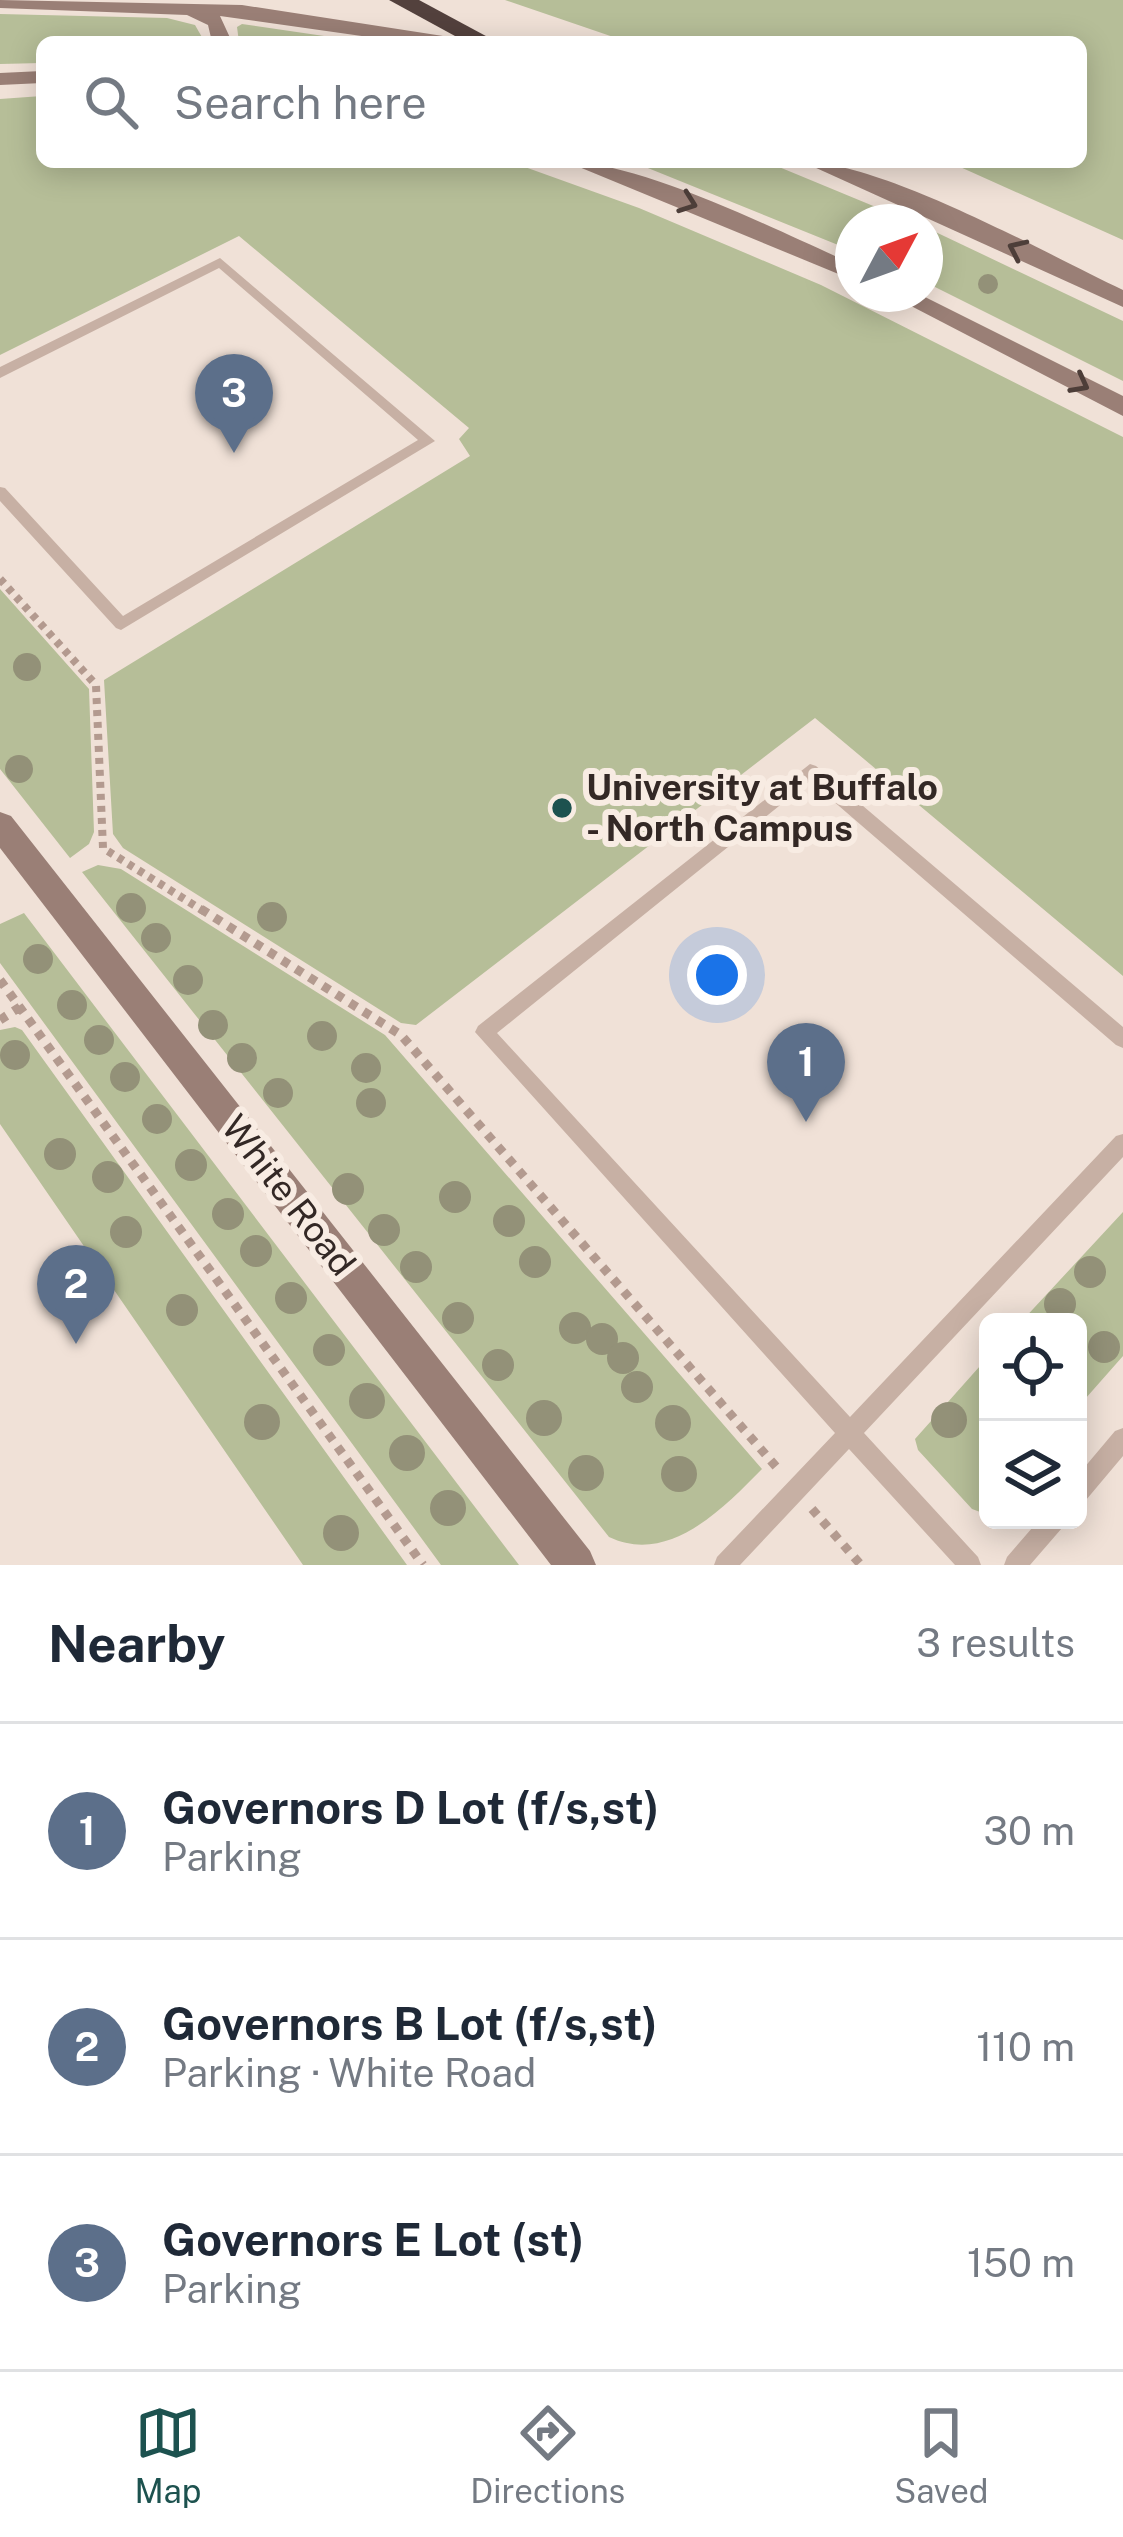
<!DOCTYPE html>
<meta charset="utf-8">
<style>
:root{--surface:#fff;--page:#f2f2f3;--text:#1f2937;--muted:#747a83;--line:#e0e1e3;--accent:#1d524f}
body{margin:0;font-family:"Public Sans",sans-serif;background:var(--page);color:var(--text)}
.controls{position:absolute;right:36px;bottom:36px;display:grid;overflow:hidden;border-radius:18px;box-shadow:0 6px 30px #0003}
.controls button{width:108px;height:108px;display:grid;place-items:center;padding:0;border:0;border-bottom:3px solid var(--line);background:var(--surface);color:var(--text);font:60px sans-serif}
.compass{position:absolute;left:835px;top:204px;width:108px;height:108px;border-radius:50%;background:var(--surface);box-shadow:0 6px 30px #0003;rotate:49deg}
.you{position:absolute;left:717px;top:975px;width:42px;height:42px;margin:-30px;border:9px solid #fff;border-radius:50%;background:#1a73e8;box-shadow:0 0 0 18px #1a73e833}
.badge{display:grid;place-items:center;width:78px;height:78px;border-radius:50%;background:var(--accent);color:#fff;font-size:39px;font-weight:700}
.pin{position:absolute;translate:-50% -99px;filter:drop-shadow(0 3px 6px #0008)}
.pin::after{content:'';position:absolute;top:63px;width:42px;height:36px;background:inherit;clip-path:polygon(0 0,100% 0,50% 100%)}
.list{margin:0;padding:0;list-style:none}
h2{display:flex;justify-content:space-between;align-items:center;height:156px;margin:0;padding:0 48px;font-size:51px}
h2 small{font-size:39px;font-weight:400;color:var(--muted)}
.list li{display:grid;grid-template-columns:78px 1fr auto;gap:36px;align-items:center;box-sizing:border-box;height:216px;padding:0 48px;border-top:3px solid var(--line)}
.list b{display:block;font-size:45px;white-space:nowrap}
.list p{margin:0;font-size:39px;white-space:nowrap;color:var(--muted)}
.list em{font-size:39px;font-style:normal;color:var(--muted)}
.icon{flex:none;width:66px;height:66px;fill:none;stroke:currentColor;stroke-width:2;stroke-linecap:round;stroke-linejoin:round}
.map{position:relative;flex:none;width:1123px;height:1565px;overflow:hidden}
.search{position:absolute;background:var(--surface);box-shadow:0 6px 30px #0003;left:36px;right:36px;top:36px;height:132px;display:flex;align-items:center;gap:30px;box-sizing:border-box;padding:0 42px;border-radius:18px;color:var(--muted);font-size:45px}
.sheet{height:804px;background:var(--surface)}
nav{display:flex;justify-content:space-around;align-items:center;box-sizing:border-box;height:168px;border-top:3px solid var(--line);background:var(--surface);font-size:33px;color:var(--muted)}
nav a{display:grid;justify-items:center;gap:6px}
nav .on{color:var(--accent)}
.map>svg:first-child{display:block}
.green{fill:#b6be98}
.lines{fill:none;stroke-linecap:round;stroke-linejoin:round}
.path-far1{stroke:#b39a8f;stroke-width:8;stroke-dasharray:6 6;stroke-linecap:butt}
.path{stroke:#b39a8f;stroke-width:9;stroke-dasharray:8 8;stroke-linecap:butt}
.lane{fill:#c7b0a4;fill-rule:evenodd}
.secondary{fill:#9a7f76;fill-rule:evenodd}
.highway{fill:#53413d;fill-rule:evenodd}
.tree{fill:#939178}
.oneway{stroke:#4d3e39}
.poi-dot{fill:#1d524f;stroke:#f8ece3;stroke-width:4.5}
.labels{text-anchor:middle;stroke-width:12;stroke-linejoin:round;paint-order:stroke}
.poi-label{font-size:36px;font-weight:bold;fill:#332825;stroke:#f8ece3;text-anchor:start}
.street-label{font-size:36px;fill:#332825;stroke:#f8ece3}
</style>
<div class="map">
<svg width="1123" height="1565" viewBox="0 0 1123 1565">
<rect width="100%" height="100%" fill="#f0e1d7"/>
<path class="green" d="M505,0H1123V240L949,162H1081V42H628Z
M0,14L167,18L195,25L203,39L42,42V63L0,64Z
M242,24L365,42H239L237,27Z
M42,96V162H511L639,208L821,285L1123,437V976L815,718L416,1025L401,1023L123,848L113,834L104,680L470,456L459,439L469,428L239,236L0,355V99Z
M633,162H767L912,222H853V251Z
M925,227L1123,321V381L925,282Z
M0,589L89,689L94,832L89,844L70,858L0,769Z
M98,865L121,869L385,1035L762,1469C722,1510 668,1565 609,1537L82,872Z
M24,913L519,1565H441L0,963V924Z
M15,1027L22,1030L407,1565H303L0,1124V1030Z
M1123,1212V1356L1078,1407V1322H1021Z
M988,1357V1510L983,1513L972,1509L918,1450L915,1439Z"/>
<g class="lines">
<path class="path-far1" d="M0,579L96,685L103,848L205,912"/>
<path class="path" d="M201,909L401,1035L779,1470
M0,980L423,1565
M0,1020L20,1007
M812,1509L861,1565"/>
<path class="lane" d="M220,258L435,441L121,630L116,628L0,501V487L5,488L123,616L418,440L219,268L0,378V367Z
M810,764L816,766L1123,1027V1048L1116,1045L810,781L497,1033L850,1417L1116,1136L1123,1134V1157L864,1433L978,1557L981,1565H955L849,1449L740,1565H714L717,1557L835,1433L475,1032L478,1026Z
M1123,1428V1456L1086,1500L1078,1503V1475L1115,1431Z
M1039,1520H1065L1062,1528L1030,1565H1004L1007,1557Z"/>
<path class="secondary" d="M0,0L242,5L443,36L453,42H404L220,16L232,42H212L208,25L187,15L0,8Z
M42,71V83L0,85V73Z
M567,162C643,162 780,232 853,264V280Z
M803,162C883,162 1045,253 1123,290V307Z
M888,294H919L1123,396V416Z
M0,812L11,816L590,1551L596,1565H551L0,848Z"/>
<path class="highway" d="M389,0H419L497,42H466Z"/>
</g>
<g class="tree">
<circle cx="988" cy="284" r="10"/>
<circle cx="27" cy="667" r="14"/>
<circle cx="19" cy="769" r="14"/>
<circle cx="131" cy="908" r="15"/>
<circle cx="272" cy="917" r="15"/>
<circle cx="156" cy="938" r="15"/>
<circle cx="38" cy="959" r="15"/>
<circle cx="188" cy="980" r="15"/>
<circle cx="72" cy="1005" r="15"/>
<circle cx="213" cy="1025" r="15"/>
<circle cx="322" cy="1036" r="15"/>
<circle cx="99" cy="1040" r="15"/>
<circle cx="15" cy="1055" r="15"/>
<circle cx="242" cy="1058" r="15"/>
<circle cx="366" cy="1068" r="15"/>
<circle cx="125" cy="1077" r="15"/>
<circle cx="278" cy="1093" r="15"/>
<circle cx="371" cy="1103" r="15"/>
<circle cx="157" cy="1119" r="15"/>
<circle cx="60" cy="1154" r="16"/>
<circle cx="191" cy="1165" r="16"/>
<circle cx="108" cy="1177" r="16"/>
<circle cx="348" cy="1189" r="16"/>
<circle cx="455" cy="1197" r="16"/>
<circle cx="228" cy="1214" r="16"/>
<circle cx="509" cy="1221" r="16"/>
<circle cx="384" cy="1230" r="16"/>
<circle cx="126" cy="1232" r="16"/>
<circle cx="256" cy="1251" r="16"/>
<circle cx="535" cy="1262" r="16"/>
<circle cx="416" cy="1267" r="16"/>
<circle cx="1090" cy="1272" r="16"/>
<circle cx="291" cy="1298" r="16"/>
<circle cx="1060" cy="1304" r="16"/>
<circle cx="182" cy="1310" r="16"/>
<circle cx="458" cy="1318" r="16"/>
<circle cx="575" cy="1328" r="16"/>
<circle cx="602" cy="1339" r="16"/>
<circle cx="1104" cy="1347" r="16"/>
<circle cx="329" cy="1350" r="16"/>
<circle cx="623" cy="1358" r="16"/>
<circle cx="498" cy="1365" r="16"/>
<circle cx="637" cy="1387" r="16"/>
<circle cx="367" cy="1401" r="18"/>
<circle cx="544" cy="1418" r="18"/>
<circle cx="949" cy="1420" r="18"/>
<circle cx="262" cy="1422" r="18"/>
<circle cx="673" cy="1423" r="18"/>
<circle cx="407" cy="1453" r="18"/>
<circle cx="586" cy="1473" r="18"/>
<circle cx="679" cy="1474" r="18"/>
<circle cx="448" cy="1508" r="18"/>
<circle cx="341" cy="1533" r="18"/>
</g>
<defs><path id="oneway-chevron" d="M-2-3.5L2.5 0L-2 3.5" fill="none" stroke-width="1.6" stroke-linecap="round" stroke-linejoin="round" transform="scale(3)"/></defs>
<g class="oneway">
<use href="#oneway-chevron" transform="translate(688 203) rotate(20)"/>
<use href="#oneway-chevron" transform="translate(1017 249) rotate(-155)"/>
<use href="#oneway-chevron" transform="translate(1080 384) rotate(28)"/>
</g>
<circle class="poi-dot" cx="562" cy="808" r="12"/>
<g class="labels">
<g class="poi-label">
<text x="586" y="800">University at Buffalo<tspan x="586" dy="41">- North Campus</tspan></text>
</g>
<g class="street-label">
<text transform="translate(289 1195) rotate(52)" y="13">White Road</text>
</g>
</g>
</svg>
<div class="controls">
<button><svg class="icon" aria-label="locate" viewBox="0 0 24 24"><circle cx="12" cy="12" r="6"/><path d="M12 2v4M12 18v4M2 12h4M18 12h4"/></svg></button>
<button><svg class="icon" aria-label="layers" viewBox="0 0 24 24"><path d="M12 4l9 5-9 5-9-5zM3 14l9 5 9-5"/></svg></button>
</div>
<svg class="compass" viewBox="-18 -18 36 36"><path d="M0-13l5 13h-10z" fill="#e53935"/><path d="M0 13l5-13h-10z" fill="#747a83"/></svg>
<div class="you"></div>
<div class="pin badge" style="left:806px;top:1122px;background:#5c6f8a">1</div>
<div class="pin badge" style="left:76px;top:1344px;background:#5c6f8a">2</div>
<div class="pin badge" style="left:234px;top:453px;background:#5c6f8a">3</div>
<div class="search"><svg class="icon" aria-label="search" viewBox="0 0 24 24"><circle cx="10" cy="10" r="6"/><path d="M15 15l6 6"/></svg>Search here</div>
</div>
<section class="sheet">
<h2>Nearby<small>3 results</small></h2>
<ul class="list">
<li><span class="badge" style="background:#5c6f8a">1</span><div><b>Governors D Lot (f/s,st)</b><p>Parking</p></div><em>30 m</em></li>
<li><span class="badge" style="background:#5c6f8a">2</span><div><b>Governors B Lot (f/s,st)</b><p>Parking · White Road</p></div><em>110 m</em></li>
<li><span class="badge" style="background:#5c6f8a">3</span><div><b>Governors E Lot (st)</b><p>Parking</p></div><em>150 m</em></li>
</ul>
</section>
<nav>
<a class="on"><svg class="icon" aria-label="map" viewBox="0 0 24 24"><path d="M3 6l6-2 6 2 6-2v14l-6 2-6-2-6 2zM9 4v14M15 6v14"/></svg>Map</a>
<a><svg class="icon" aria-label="directions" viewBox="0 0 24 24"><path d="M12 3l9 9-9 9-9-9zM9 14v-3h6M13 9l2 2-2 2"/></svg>Directions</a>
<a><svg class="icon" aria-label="saved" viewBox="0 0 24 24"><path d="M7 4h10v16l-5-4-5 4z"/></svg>Saved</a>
</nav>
